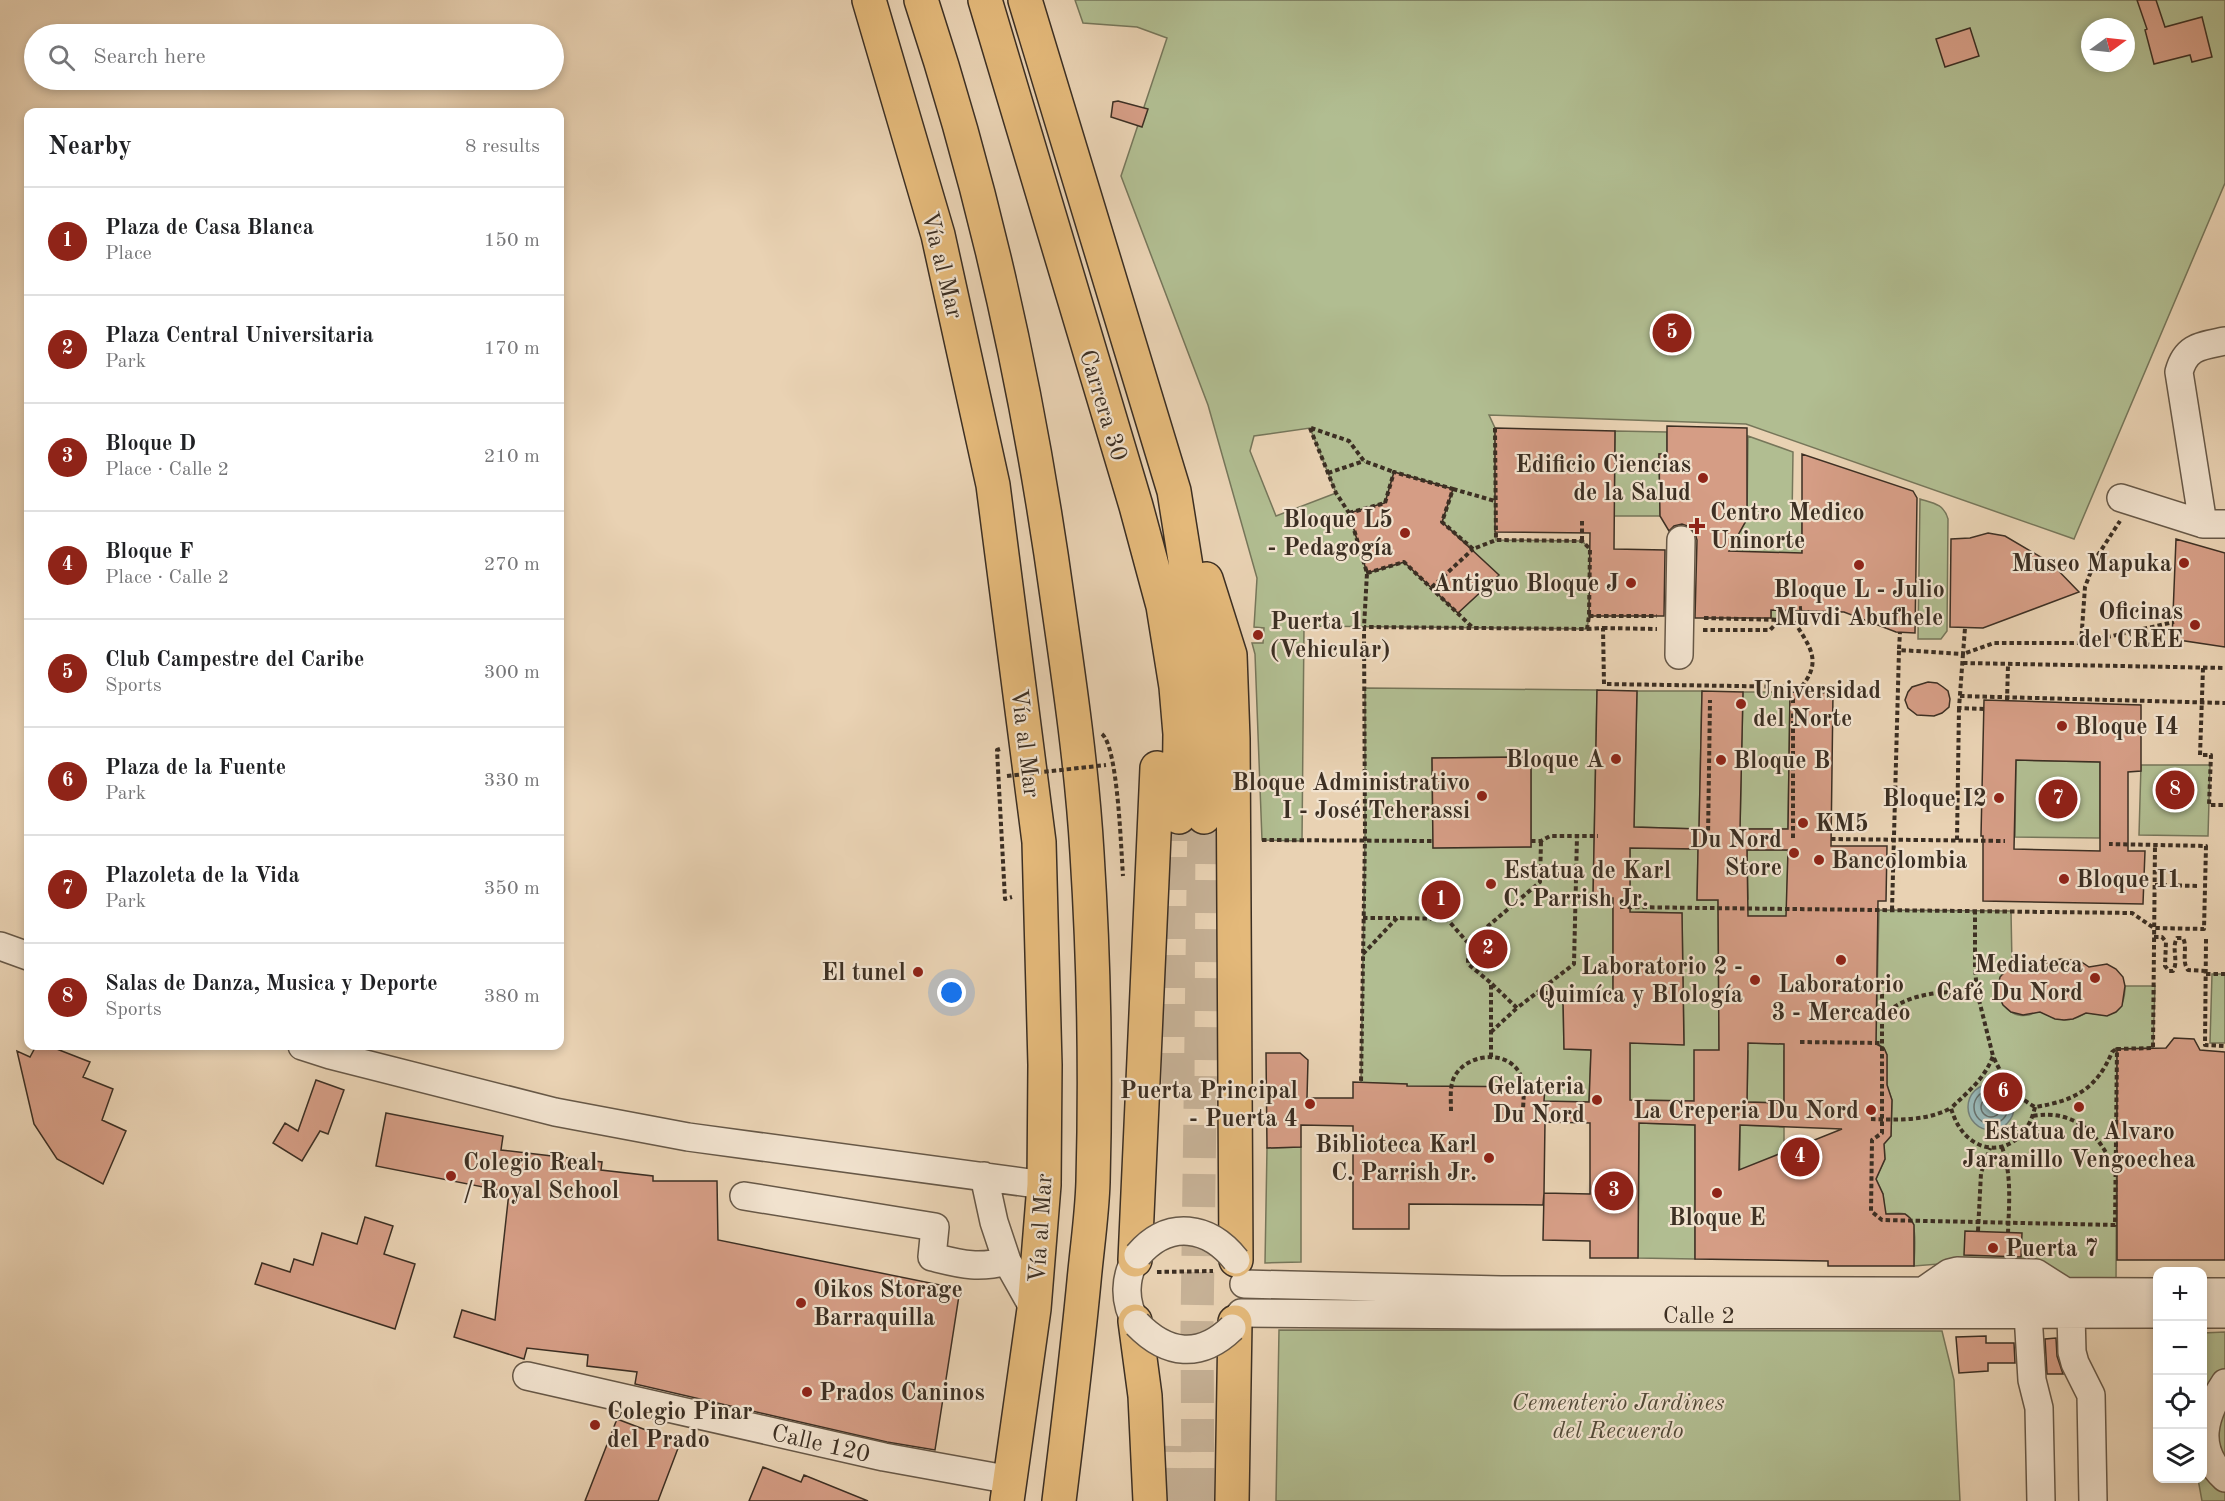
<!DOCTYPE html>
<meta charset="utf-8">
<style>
:root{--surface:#fff;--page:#f2f2f2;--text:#202124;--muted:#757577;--line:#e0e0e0;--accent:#8f2418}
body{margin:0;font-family:"Old Standard TT",serif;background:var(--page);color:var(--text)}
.controls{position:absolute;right:18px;bottom:18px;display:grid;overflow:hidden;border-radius:12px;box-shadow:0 3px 9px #0003}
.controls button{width:54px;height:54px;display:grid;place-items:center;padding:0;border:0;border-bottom:2px solid var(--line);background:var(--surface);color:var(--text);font:30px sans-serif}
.compass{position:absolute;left:2081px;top:18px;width:54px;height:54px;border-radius:50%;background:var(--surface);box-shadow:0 3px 9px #0003;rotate:75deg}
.you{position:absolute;left:952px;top:993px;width:21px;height:21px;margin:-15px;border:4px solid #fff;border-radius:50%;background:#1a73e8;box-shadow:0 0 0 9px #1a73e833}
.badge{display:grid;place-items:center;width:39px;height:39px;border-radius:50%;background:var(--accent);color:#fff;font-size:20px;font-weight:700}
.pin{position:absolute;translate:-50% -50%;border:3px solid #fff;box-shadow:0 2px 6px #0006}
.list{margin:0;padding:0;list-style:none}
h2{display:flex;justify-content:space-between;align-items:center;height:78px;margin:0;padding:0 24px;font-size:26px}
h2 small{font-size:20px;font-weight:400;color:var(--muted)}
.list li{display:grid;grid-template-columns:39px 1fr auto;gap:18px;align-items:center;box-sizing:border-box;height:108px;padding:0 24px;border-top:2px solid var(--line)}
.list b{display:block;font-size:22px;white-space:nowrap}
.list p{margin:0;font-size:20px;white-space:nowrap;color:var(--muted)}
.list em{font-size:20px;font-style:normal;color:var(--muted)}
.icon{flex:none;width:33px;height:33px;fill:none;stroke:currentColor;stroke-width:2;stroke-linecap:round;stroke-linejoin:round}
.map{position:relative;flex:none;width:2225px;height:1501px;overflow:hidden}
.search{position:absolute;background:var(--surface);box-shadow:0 3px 9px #0003;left:24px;top:24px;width:540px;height:66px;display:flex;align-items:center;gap:15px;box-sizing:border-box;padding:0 21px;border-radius:33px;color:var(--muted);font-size:22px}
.panel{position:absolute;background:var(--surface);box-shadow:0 3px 9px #0003;left:24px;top:108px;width:540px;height:942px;border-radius:12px}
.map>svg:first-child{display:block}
.green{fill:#b1bd91;stroke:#76765a;stroke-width:1.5;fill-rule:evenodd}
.water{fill:#99b6b4;stroke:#74807a;stroke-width:1.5}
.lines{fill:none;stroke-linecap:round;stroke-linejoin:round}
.shore{stroke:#6a726c;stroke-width:1.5}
.building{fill:#d59d85;stroke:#3c2f23;stroke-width:1.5;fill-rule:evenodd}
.major-tunnel{stroke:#c6b196;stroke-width:33;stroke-dasharray:33 16;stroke-linecap:butt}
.minor-casing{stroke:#675847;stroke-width:30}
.major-casing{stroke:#3c2f23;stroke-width:36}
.highway-casing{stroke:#3c2f23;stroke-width:36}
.path{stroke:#3c2f23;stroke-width:4;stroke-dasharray:4.5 3;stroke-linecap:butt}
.minor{stroke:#f1e2ce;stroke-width:27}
.major{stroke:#e4b97a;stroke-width:33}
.highway{stroke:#e4b97a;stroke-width:33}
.minor-bridge-casing{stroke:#675847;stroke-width:30;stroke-linecap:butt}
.path-bridge{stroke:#3c2f23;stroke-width:4;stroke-dasharray:4.5 3;stroke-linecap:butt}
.minor-bridge{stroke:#f1e2ce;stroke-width:27}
.poi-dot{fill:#8f2418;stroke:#f1e2ce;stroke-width:2}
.labels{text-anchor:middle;stroke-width:4.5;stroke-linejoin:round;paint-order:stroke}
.street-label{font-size:24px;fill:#3c2f23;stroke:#f1e2ce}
.poi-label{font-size:24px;font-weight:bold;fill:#3c2f23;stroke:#f1e2ce;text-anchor:end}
.park-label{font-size:24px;font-style:italic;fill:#534b39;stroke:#f1e2ce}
</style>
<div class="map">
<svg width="2225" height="1501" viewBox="0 0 2225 1501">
<rect width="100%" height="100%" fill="#e9d2b3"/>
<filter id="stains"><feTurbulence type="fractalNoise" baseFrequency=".00333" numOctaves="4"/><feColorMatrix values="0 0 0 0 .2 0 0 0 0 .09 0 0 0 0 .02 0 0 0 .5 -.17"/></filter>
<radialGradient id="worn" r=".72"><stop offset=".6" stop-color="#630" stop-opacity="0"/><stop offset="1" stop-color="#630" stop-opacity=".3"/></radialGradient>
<path class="green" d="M1075,0H2225V183L2074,539L1746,424L1489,415L1495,428L1496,540L1582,541L1590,549L1589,616L1587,629L1304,626L1302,841L1262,840L1255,654L1252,643H1263L1264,628L1254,627L1257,578L1208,405L1121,176L1167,38L1137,27L1083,23ZM2090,27H2126V63H2090ZM1310,428L1336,493L1276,516L1250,451L1254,436ZM1394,472L1453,489L1442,522L1473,549L1432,588L1404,562L1367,573L1350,513L1385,503ZM1498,575L1458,613L1440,597V596Z
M1615,431L1667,432V454H1659L1660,516H1614Z
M1748,436L1793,452L1792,520L1802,521V608L1790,609L1782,620L1771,618V553L1737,552V537L1747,519Z
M1920,499C1933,503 1944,504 1948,519L1947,631L1941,639H1918Z
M1365,688L1597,690L1593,898H1613V1000H1563L1564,1049L1591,1050L1589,1102L1407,1101V1084L1361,1083L1365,836ZM1531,757V847L1433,848L1432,758Z
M1637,691H1702L1699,829L1634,827Z
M1743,692H1790L1788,829H1740Z
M2016,760L2100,762V838L2015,837Z
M2141,765H2210L2208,836L2139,835Z
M1630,848L1698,849L1697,900H1718L1719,1050L1694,1101L1630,1100V1043L1684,1044L1682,913L1630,912Z
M1747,850H1788L1787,900H1805L1803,1052L1784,1051V1103L1747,1102L1748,1051L1737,1050V1043L1791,1044L1793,917L1738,916V900L1748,899Z
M1879,910L2011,911L2012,964C1980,992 2013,1030 2039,1010C2055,1021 2070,1024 2087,1012C2111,1019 2125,1013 2125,986H2155L2153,1048L2117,1049L2116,1285L2096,1287L1964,1262L1914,1266C1914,1254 1919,1219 1905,1214C1900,1212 1890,1214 1885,1214L1883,1194L1876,1179L1885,1159L1884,1144L1891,1136L1892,1100L1887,1085V1055L1884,1048L1876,1043Z
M2212,974H2225V1043H2210Z
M1639,1123L1695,1125V1259L1638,1258Z
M1740,1125L1784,1127V1152L1739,1258Z
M1301,1147V1262L1265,1263L1267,1148Z
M1279,1330L1942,1331L1954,1380L1960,1501H1276Z
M2225,1332V1501H2202L2198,1479L2202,1478L2203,1333Z"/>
<path class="water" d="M1968 1107a23 23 0 1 1 46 0a23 23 0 1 1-46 0Z"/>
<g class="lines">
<path class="shore" d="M1974 1107a17 17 0 1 1 34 0a17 17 0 1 1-34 0Z
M1981 1107a10 10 0 1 1 20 0a10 10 0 1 1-20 0Z"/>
</g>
<path class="building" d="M2137,0H2156L2165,27L2202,17L2212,57L2192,62L2190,55L2154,64L2145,30L2147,29Z
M1970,28L1979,56L1945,67L1936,39Z
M1118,101L1148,109L1142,127L1111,117L1113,102Z
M1667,426L1747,428V519L1729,551L1802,553V454L1913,491L1917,498L1915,633L1896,632L1844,612L1771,610V618H1695L1697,540L1695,533L1690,527L1682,524L1674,526L1669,531L1660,516L1659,454H1667Z
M1495,428L1615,431L1614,549L1665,550L1664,616H1589L1590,533L1495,532Z
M1394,472L1453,489L1442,522L1499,575L1458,613L1404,562L1367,573L1349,513L1385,503Z
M1988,533L2005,536L2051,563L2079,592L1983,628L1950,627L1951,539L1970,538Z
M2176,539L2225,553V647L2172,639Z
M1928,682L1937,683L1943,687L1948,691L1950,699L1949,707L1942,713L1934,716L1917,715L1908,708L1905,700L1908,692L1912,687Z
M1597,690L1637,691L1634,827L1699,829L1702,691L1743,692L1740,829H1788L1790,692L1833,693L1831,846H1887L1886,901H1878L1876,1044L1884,1048L1887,1055V1085L1892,1100L1891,1136L1884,1144L1885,1159L1876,1179L1883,1194L1886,1214H1905L1910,1218L1914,1225V1266H1828V1261L1695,1259V1125L1639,1123L1638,1258H1590V1241L1543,1240L1544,1193L1543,1205L1409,1204V1229H1353V1126L1301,1125V1147L1267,1148L1266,1053H1300L1308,1060L1307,1098H1353V1082L1407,1084V1086L1545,1087L1544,1101L1589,1102L1591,1050L1564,1049L1563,1000H1613V898H1593ZM1630,848L1698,849L1697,900H1718L1719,1050H1694V1101L1630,1100V1043L1684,1045L1682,913L1630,912ZM1747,850H1788L1786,916H1748ZM1748,1043L1784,1044V1103L1747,1102ZM1545,1122L1590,1123V1194L1544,1193ZM1740,1125L1842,1129L1739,1170Z
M1984,700L2141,705V771L2128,772V851H2145L2143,904L1983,901V836H1981ZM2016,760L2100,762V851L2014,849Z
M1531,757V847L1433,848L1432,758Z
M2060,959L2080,961L2089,967L2107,964L2116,969L2123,977L2125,986L2122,1006L2116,1012L2107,1016L2086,1013L2073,1019L2064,1020L2055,1019L2040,1012L2023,1015L2011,1012L2003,1005L1999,996L1998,987L2000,977L2012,964L2031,961L2043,964Z
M2174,1038L2194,1039L2200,1050L2225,1052V1260H2117V1049L2166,1048Z
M36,1046H49L90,1062L83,1077L113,1089L102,1120L126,1131L103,1184L57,1159L34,1124L17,1051L30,1057Z
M316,1080L344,1090L328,1134L320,1131L302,1161L273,1143L285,1123L298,1131Z
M386,1113L503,1136L501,1150L602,1162L601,1170L653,1176V1181H717L718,1240L960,1289L935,1450L887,1442L635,1384L637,1372L587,1366L588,1355L527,1348L524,1359L454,1337L462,1310L495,1320L509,1192L376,1166Z
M365,1217L393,1226L384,1254L415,1264L395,1329L255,1284L262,1263L290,1272L294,1259L313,1265L322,1233L357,1244Z
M1965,1231L2022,1233L2021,1257L1964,1255Z
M1986,1336V1343H2014L2015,1363H1988V1371L1959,1373L1956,1337Z
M2056,1338L2057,1356L2063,1374H2047L2045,1339Z
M617,1419L680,1443L658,1501H585Z
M763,1467L801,1482L804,1475L868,1501H749Z"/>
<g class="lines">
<path class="major-tunnel" d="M1178,1086L1179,817
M1174,1501L1175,1446
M1198,1501L1197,1327L1204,817"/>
<g class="minor-casing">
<path id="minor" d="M2121,498L2203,524H2225
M2203,524L2179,372C2186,346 2201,346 2225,341
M1679,655L1681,540
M0,946L28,956
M302,1046L330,1055L555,1112L688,1137L1044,1185
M984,1176L994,1222L1007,1261L1034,1309
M744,1196L935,1227L932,1257C961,1264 977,1269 1007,1261
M1244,1284L1501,1290L2158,1292
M1923,1291L1949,1273L1957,1271L1992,1272L2036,1273L2066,1292
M2202,1292H2225
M1241,1313L1501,1315L2158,1314
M2028,1314L2032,1380L2039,1408L2041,1501
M2071,1314L2072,1352L2075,1363L2091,1395L2093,1501
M2202,1314H2225
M1137,1324C1123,1302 1124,1276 1138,1255
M527,1376L884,1457L1011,1480
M2225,1383C2204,1415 2193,1448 2225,1478"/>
</g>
<g class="major-casing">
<path id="major" d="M985,0L1136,506L1163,606L1176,687L1180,734L1179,817
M1025,0L1174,491L1202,667L1204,817
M1206,579L1230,655L1233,739L1236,1260
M1135,1260L1157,768
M1135,1321L1145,1396L1150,1501
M1232,1501L1235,1322"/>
</g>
<g class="highway-casing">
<path id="highway" d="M869,0L938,235L993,485L1039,842L1045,1065L1044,1185L1034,1309L1007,1501
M921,0C986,196 1030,399 1058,603C1070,686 1082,769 1087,853C1094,962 1096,1072 1093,1182C1092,1215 1087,1248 1084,1281C1077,1354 1068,1428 1059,1501"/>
</g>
<path class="path" d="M1310,428L1336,493L1349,513L1367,573L1364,627L1365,836L1361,1083
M1311,428L1349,441L1364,461L1394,472
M1495,428L1496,540
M1328,473L1364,461
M1453,489L1495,501
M1349,513L1385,503L1394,472L1453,489L1442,522L1473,549L1496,540L1582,541L1590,549L1589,616L1587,629L1364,627
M1582,521V541
M1367,573L1404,562L1472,627
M1432,587L1473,549
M1589,616H1657
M1704,618L1782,620
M1603,628L1657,629
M1587,629L1603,628L1604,684L1801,687C1830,654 1796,636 1790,609
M1703,630H1770L1790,609L1802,608
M2081,643L2085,587L2096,558L2120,521
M1899,649L1900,632
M1963,663L2225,668
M2203,668L2200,755H2211L2209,805H2225
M1960,696L2225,703
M2007,701L2008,665
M1984,709L1959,708L1963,654L1994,643H2081L2174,622
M1102,734C1118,747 1121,850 1123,876
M1000,749L997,750L1005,899L1012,897
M1708,838L1710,700
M1793,838V697
M1831,839L2005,841
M1262,840L1433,841
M1957,840L1959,708
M1531,841H1541L1550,836H1598
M2155,885L2199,886
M1620,907L2132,913L2154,928L2204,929L2206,846L2109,844
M1892,910L1899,650L1963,654L1965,628
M1975,910V968L1977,992L1993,1056
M1363,918H1396
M2154,937H2162L2166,942L2165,966L2169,971H2173C2179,961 2171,948 2177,938H2183C2188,948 2181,961 2188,970L2206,971
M2206,939L2205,1045L2225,1046
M1363,954L1397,918L1447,919L1468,943
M2206,974H2225
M1492,984L1517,1008L1574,964L1577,836
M1537,993H1620
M1882,994V1133L1872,1140L1871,1211L1882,1220L2115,1225L2117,1049L2153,1048L2155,845
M1882,1016C1908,992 1944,991 1977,992
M1491,1032L1517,1008
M1800,1042L1881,1043
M1491,1057V983L1468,964V943L1540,882L1541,841
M2035,1107C2023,1160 1966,1162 1951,1108C1968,1092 1985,1078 1993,1056C2003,1078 2013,1095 2035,1107C2074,1101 2097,1089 2112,1052L2116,1049
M1451,1111C1451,1099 1449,1084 1456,1074C1470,1053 1508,1050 1520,1074C1526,1085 1523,1100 1523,1112
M2033,1116C2074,1109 2099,1133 2114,1169
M1871,1119C1899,1120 1927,1121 1951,1108
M2002,1147C2012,1175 2009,1204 2008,1233
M1978,1231L1981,1173L1990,1148
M1157,1272L1213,1271"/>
<use href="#minor" class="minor"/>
<use href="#major" class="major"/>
<use href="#highway" class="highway"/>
<g class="minor-bridge-casing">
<path id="minor-bridge" d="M1138,1255C1169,1219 1209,1226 1236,1260
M1137,1324C1167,1355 1200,1359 1232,1328"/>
</g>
<path class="path-bridge" d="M1007,776L1106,765"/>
<use href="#minor-bridge" class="minor-bridge"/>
</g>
<g class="poi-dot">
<circle cx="1703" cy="478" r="6"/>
<path d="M1694 517h6v6h6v6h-6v6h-6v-6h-6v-6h6z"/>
<circle cx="1405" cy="533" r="6"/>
<circle cx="2184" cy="563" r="6"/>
<circle cx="1859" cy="565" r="6"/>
<circle cx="1631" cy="583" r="6"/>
<circle cx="2195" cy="625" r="6"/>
<circle cx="1258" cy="635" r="6"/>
<circle cx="1741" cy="704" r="6"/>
<circle cx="2062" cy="726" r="6"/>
<circle cx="1616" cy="759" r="6"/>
<circle cx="1721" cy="760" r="6"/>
<circle cx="1482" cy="796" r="6"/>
<circle cx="1999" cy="798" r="6"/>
<circle cx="1803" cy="823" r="6"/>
<circle cx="1794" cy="853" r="6"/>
<circle cx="1819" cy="860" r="6"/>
<circle cx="2064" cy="879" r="6"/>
<circle cx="1491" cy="884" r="6"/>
<circle cx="1841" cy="960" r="6"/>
<circle cx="918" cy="972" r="6"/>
<circle cx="2095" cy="978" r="6"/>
<circle cx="1755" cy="980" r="6"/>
<circle cx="1597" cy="1100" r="6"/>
<circle cx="1310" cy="1104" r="6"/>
<circle cx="2079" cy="1107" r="6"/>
<circle cx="1871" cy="1110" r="6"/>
<circle cx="1489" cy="1158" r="6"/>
<circle cx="451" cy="1176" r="6"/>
<circle cx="1717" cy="1193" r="6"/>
<circle cx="1993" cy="1248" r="6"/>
<circle cx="801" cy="1303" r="6"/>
<circle cx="807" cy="1392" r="6"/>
<circle cx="595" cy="1425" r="6"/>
</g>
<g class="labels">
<g class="street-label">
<text transform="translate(943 265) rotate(76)" y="8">Vía al Mar</text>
<text transform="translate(1104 405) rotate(73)" y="8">Carrera 30</text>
<text transform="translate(1026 743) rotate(83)" y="8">Vía al Mar</text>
<text transform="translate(1040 1228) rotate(-86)" y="8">Vía al Mar</text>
<text x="1699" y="1323">Calle 2</text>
<text transform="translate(821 1443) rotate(13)" y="8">Calle 120</text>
</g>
<g class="poi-label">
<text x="1691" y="472">Edificio Ciencias<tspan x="1691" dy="28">de la Salud</tspan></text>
<text x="1710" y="520" text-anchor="start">Centro Medico<tspan x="1710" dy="28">Uninorte</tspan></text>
<text x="1393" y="527">Bloque L5<tspan x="1393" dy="28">- Pedagogía</tspan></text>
<text x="2172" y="571">Museo Mapuka</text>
<text x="1619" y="591">Antiguo Bloque J</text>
<text x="1859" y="597" text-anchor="middle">Bloque L - Julio<tspan x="1859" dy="28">Muvdi Abufhele</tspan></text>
<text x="2183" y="619">Oficinas<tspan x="2183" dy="28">del CREE</tspan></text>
<text x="1270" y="629" text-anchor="start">Puerta 1<tspan x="1270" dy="28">(Vehicular)</tspan></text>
<text x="1753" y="698" text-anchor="start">Universidad<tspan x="1753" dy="28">del Norte</tspan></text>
<text x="2074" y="734" text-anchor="start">Bloque I4</text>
<text x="1604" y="767">Bloque A</text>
<text x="1733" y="768" text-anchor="start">Bloque B</text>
<text x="1470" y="790">Bloque Administrativo<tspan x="1470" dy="28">I - José Tcherassi</tspan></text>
<text x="1987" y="806">Bloque I2</text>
<text x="1815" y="831" text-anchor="start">KM5</text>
<text x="1782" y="847">Du Nord<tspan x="1782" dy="28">Store</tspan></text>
<text x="1831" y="868" text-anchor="start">Bancolombia</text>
<text x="1503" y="878" text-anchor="start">Estatua de Karl<tspan x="1503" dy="28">C. Parrish Jr.</tspan></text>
<text x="2076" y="887" text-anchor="start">Bloque I1</text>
<text x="2083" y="972">Mediateca<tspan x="2083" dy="28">Café Du Nord</tspan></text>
<text x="1743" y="974">Laboratorio 2 -<tspan x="1743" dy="28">Quimíca y BIología</tspan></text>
<text x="906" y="980">El tunel</text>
<text x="1841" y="992" text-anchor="middle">Laboratorio<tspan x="1841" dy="28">3 - Mercadeo</tspan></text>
<text x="1585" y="1094">Gelateria<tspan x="1585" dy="28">Du Nord</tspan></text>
<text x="1298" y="1098">Puerta Principal<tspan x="1298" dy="28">- Puerta 4</tspan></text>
<text x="1859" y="1118">La Creperia Du Nord</text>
<text x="2079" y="1139" text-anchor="middle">Estatua de Alvaro<tspan x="2079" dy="28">Jaramillo Vengoechea</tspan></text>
<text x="1477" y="1152">Biblioteca Karl<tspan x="1477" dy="28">C. Parrish Jr.</tspan></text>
<text x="463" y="1170" text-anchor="start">Colegio Real<tspan x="463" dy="28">/ Royal School</tspan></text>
<text x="1717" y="1225" text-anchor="middle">Bloque E</text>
<text x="2005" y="1256" text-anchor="start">Puerta 7</text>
<text x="813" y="1297" text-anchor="start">Oikos Storage<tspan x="813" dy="28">Barraquilla</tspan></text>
<text x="819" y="1400" text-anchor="start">Prados Caninos</text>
<text x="607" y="1419" text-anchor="start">Colegio Pinar<tspan x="607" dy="28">del Prado</tspan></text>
</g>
<g class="park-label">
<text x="1618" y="1410">Cementerio Jardines<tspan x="1618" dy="28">del Recuerdo</tspan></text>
</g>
</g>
<rect width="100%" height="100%" filter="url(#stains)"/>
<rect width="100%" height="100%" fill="url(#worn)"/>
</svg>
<div class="controls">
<button>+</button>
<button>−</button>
<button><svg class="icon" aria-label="locate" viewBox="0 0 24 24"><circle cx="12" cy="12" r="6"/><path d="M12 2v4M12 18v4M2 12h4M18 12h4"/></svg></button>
<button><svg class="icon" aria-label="layers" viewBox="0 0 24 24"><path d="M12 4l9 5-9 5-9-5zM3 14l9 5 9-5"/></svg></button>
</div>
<svg class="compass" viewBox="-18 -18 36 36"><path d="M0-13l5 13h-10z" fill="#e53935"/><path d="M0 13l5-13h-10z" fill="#757577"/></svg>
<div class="you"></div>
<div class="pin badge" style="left:1441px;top:900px">1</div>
<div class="pin badge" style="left:1488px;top:949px">2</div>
<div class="pin badge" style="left:1614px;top:1191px">3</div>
<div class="pin badge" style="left:1800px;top:1157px">4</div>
<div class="pin badge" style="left:1672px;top:333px">5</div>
<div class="pin badge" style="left:2003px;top:1092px">6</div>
<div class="pin badge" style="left:2058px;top:799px">7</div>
<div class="pin badge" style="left:2175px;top:790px">8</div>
<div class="search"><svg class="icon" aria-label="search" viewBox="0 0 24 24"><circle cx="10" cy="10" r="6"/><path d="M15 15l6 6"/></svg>Search here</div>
<section class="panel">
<h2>Nearby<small>8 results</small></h2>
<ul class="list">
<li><span class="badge">1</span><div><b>Plaza de Casa Blanca</b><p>Place</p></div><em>150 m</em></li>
<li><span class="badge">2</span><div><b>Plaza Central Universitaria</b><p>Park</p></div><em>170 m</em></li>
<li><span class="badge">3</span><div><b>Bloque D</b><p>Place · Calle 2</p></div><em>210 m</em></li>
<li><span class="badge">4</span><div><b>Bloque F</b><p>Place · Calle 2</p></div><em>270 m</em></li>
<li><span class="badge">5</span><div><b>Club Campestre del Caribe</b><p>Sports</p></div><em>300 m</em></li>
<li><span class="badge">6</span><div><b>Plaza de la Fuente</b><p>Park</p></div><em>330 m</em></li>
<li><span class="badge">7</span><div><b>Plazoleta de la Vida</b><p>Park</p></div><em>350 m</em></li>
<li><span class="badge">8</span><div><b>Salas de Danza, Musica y Deporte</b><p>Sports</p></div><em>380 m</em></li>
</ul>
</section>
</div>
